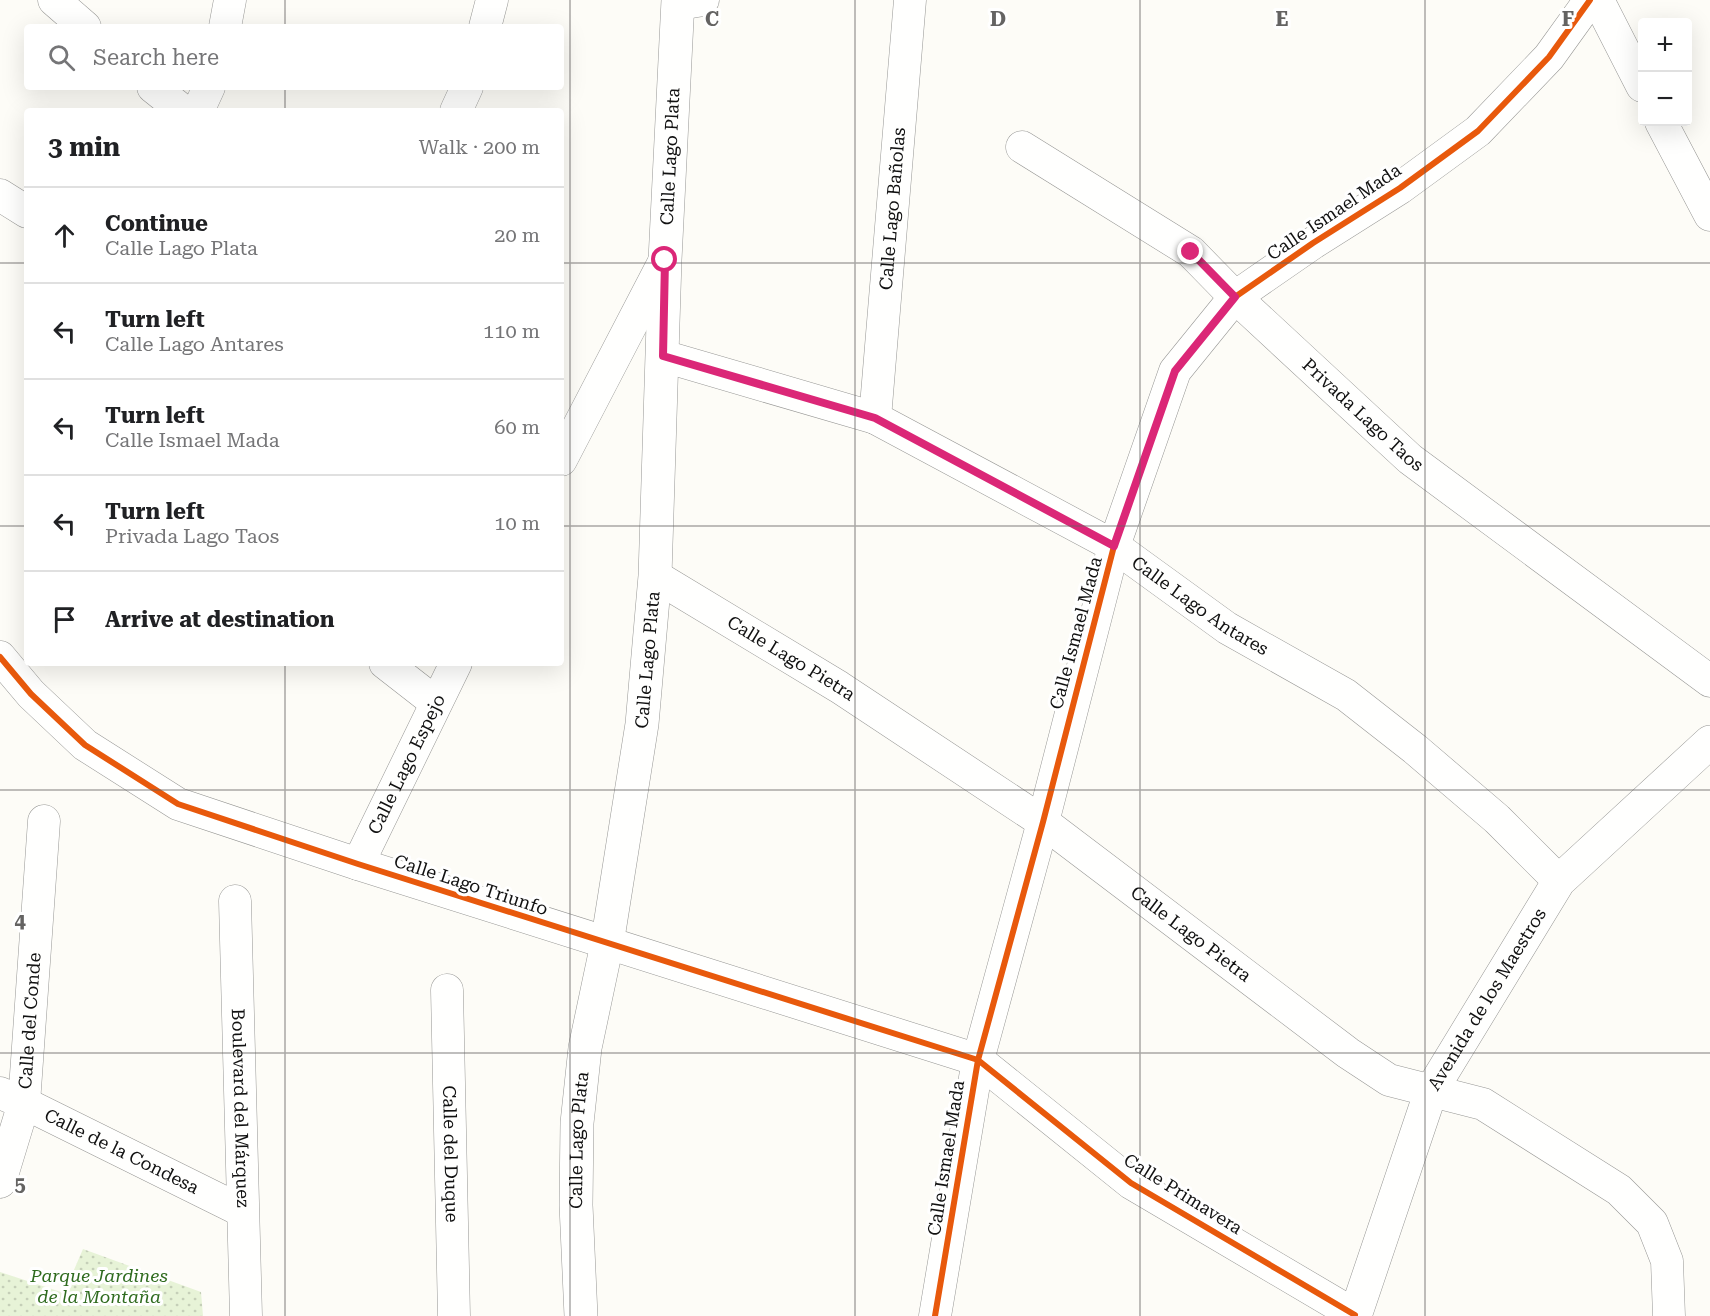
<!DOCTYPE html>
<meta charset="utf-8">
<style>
:root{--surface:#fff;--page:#f2f2f2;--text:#202124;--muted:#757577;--line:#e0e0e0}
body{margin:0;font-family:"Roboto Serif",serif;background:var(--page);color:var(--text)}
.controls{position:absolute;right:18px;top:18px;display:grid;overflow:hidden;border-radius:6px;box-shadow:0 6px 24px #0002}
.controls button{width:54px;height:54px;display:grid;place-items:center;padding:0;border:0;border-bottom:2px solid var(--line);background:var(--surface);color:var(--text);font:30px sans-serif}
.stop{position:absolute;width:18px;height:18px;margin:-14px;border:4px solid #db2777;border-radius:50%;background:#fff}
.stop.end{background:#db2777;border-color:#fff;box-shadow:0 2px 6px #0008}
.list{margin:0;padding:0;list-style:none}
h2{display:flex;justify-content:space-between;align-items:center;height:78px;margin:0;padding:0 24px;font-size:26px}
h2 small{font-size:20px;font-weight:400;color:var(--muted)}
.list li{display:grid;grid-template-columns:39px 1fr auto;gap:18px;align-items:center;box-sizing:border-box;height:96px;padding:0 24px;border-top:2px solid var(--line)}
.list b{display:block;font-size:22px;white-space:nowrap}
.list p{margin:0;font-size:20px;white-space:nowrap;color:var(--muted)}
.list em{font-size:20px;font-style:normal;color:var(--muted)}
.icon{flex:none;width:33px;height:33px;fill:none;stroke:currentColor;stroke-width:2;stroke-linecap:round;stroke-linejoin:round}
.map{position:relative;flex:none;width:1710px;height:1316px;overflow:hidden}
.search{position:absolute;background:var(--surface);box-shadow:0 6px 24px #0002;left:24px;top:24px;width:540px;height:66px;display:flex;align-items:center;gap:15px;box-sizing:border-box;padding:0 21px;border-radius:6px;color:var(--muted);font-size:22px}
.panel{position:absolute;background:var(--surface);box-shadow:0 6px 24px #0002;left:24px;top:108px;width:540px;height:558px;border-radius:6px}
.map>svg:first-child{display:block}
.park{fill:url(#park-dots)}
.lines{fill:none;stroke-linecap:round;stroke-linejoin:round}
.minor-casing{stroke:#979795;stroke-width:33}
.tertiary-casing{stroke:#979795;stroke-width:34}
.minor{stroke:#fffffe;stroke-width:32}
.tertiary{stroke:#fffffe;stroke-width:33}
.cycleway-casing{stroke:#fff;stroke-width:10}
.cycleway{stroke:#e8590c;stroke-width:6}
.route{stroke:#db2777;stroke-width:8}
.grid{fill:none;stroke:#646362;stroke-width:1.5;stroke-opacity:0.55}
.labels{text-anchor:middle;stroke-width:6;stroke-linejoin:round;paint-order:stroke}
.street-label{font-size:18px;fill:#111;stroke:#fff}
.park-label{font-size:18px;font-style:italic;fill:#2f6b1f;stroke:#fff}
.grid-label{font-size:20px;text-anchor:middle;font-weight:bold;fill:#646362;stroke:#fff;stroke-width:6;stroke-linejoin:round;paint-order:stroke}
</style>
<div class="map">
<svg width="1710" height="1316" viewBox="0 0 1710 1316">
<defs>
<pattern id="park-dots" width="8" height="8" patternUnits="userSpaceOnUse" patternTransform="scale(1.5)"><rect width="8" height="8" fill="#e7f3d7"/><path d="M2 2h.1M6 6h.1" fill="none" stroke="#c5cfb8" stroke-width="1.8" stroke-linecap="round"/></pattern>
</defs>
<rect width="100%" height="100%" fill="#fdfcf7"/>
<path class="park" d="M83,1249L201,1292L203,1316H0V1272L64,1293Z"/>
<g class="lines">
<g class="minor-casing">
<g id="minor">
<path d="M54,0L85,27"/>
<path d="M1598,0L1642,86"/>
<path d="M679,4L703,0"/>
<path d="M225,27L230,0"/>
<path d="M485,27L492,0"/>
<path d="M153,87L183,111"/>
<path d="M198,111L209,87"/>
<path d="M456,111L467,87"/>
<path d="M1661,122L1710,215"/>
<path id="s1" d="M1022,147L1191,252L1235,297L1410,459L1710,681"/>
<path d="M0,195L27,212"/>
<path id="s2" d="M663,356L875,418L1114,546L1227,628L1346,695L1415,749L1497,819L1559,881"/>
<path id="s3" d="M875,418L910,0"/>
<path d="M561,460L665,260"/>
<path id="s4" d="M655,576L839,687L1043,822L1348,1053L1389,1080L1483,1104L1619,1190L1652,1223L1667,1261L1669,1316"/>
<path d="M0,657L31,694L85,745L178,804L358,864L978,1060L1131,1183L1355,1315"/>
<path d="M385,663L435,702"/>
<path id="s5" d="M358,864L456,663"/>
<path id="s6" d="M235,901L246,1316"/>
<path id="s7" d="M447,990L454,1316"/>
<path id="s8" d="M0,1093L24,1103L242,1211"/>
<path id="s9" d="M0,1182L24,1103L44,821"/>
<path d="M935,1316L978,1060L1043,822L1114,546L1175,371L1235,297L1313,243L1400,188L1478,131L1549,57L1590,0"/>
</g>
</g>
<g class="tertiary-casing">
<g id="tertiary">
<path id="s10" d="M581,1316L576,1205L577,1123L585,1048L607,944L642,724L655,576L665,260L678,0"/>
<path id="s11" d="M1355,1316L1431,1091L1559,881L1710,742"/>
</g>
</g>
<use href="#minor" class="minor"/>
<use href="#tertiary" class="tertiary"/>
<g class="cycleway-casing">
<path id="cycleway" d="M0,657L31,694L85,745L178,804L358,864L978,1060L1131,1183L1355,1315
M935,1316L978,1060L1043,822L1114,546L1175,371L1235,297L1313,243L1400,188L1478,131L1549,57L1590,0"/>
</g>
<use href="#cycleway" class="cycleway"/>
</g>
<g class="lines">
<path class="route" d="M665,260L663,356L875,418L1114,546L1175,371L1235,297L1191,252"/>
</g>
<path class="grid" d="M285,0V27M570,0V1316M855,0V1316M1140,0V1316M1425,0V1316M285,87V111M0,263H27M561,263H1710M0,526H27M561,526H1710M285,663V1316M0,790H1710M0,1053H1710"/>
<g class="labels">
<g class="street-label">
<text dy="6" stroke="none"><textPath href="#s10" startOffset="1166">Calle Lago Plata</textPath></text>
<text dy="6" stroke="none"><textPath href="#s3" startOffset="210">Calle Lago Bañolas</textPath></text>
<text transform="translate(1334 212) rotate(-34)" y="6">Calle Ismael Mada</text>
<text dy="6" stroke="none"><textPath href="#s1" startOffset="436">Privada Lago Taos</textPath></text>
<text dy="6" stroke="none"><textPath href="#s2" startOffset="597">Calle Lago Antares</textPath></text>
<text transform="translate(1076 633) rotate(-75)" y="6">Calle Ismael Mada</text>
<text dy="6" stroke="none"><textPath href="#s4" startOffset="159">Calle Lago Pietra</textPath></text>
<text dy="6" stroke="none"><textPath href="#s10" startOffset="662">Calle Lago Plata</textPath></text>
<text dy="6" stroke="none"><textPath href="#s5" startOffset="111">Calle Lago Espejo</textPath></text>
<text transform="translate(471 885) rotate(18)" y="6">Calle Lago Triunfo</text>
<text dy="6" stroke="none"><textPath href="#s4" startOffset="645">Calle Lago Pietra</textPath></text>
<text dy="6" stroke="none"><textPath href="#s11" startOffset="345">Avenida de los Maestros</textPath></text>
<text dy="6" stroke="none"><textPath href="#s9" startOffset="165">Calle del Conde</textPath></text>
<text dy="6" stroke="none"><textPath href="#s6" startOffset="207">Boulevard del Márquez</textPath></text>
<text dy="6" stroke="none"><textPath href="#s10" startOffset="176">Calle Lago Plata</textPath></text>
<text dy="6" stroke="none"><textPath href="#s8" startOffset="135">Calle de la Condesa</textPath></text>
<text dy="6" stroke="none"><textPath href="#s7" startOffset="164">Calle del Duque</textPath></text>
<text transform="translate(946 1158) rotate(-81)" y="6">Calle Ismael Mada</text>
<text transform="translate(1183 1194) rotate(32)" y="6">Calle Primavera</text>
</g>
<g class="park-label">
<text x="99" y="1282">Parque Jardines<tspan x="99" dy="21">de la Montaña</tspan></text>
</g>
</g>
<g class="grid-label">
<text x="712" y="26">C</text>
<text x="998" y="26">D</text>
<text x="1282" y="26">E</text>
<text x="1568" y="26">F</text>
<text x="20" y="928">4</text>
<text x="20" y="1191">5</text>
</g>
</svg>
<div class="controls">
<button>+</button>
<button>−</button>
</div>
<div class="stop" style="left:665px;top:260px"></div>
<div class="stop end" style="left:1191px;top:252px"></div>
<div class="search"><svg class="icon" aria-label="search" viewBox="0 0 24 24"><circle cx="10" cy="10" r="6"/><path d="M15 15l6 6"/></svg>Search here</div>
<section class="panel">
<h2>3 min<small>Walk · 200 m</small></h2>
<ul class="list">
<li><svg class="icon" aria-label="ahead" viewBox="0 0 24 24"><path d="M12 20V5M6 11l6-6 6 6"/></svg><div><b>Continue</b><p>Calle Lago Plata</p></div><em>20 m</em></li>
<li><svg class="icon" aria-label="left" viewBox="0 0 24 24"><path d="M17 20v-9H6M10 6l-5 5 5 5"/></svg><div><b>Turn left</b><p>Calle Lago Antares</p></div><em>110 m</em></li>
<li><svg class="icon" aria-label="left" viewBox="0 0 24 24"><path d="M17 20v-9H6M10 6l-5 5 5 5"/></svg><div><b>Turn left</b><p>Calle Ismael Mada</p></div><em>60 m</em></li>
<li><svg class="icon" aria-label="left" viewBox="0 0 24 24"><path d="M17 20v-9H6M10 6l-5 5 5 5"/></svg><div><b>Turn left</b><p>Privada Lago Taos</p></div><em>10 m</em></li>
<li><svg class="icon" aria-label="arrive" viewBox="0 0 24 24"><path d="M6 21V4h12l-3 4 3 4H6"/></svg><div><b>Arrive at destination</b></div></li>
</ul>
</section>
</div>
